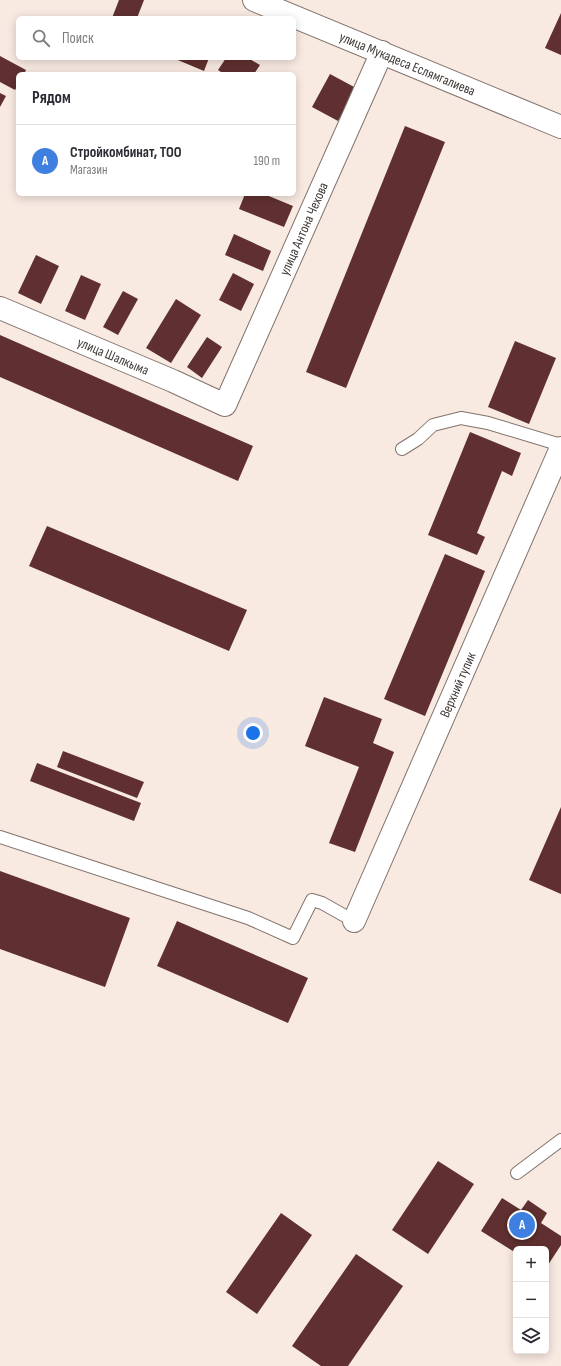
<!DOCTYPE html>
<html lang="ru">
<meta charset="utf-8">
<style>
:root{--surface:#fff;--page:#f7f7f7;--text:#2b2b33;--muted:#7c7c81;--line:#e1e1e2;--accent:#0f766e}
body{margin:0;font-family:"Sofia Sans Condensed",sans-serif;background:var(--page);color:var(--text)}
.controls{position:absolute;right:12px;bottom:12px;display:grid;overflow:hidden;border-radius:6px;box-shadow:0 2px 10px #0003}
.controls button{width:36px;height:36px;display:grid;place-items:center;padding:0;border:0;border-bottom:1px solid var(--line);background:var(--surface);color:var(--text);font:20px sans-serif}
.you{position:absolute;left:253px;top:733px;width:14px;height:14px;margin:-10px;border:3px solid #fff;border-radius:50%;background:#1a73e8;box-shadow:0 0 0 6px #1a73e833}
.badge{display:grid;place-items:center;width:26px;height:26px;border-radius:50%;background:var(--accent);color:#fff;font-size:13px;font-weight:700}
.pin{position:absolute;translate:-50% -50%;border:2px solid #fff;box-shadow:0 1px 4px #0006}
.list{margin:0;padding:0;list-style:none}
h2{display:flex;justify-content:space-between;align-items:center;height:52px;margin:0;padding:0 16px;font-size:17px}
h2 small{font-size:13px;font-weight:400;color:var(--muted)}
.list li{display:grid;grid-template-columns:26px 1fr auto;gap:12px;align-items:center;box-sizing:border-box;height:72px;padding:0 16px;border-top:1px solid var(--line)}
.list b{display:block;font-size:15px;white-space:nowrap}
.list p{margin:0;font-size:13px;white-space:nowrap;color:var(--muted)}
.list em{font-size:13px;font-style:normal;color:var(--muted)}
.icon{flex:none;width:22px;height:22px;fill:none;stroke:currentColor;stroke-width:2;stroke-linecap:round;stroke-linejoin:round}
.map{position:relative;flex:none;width:561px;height:1366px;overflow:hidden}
.search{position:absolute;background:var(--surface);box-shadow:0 2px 10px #0003;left:16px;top:16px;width:280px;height:44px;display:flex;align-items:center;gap:10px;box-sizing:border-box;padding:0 14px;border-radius:6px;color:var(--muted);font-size:15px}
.panel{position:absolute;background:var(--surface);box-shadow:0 2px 10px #0003;left:16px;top:72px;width:280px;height:124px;border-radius:6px}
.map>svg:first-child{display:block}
.building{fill:#5f302f}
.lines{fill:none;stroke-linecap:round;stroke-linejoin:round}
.lane-casing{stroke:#81736c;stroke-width:14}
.street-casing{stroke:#81736c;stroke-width:24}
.lane{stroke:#fff;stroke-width:12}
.street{stroke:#fff;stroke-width:22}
.labels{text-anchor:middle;stroke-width:4;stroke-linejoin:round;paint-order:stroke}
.street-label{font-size:14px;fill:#403a37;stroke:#fff}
</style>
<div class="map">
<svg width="561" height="1366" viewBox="0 0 561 1366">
<rect width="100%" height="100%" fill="#f8e9e1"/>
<path class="building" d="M119,0H144L137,18H112Z
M561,13V55L545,48Z
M0,56L26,70L24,74H18V85L15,90L0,82Z
M173,58H209L204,71Z
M226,58H248L260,65L254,74H224L218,70Z
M330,74L356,88L338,121L312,107Z
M0,93L6,96L0,107Z
M405,126L445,142L346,388L306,372Z
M245,194H264L293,206L284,227L239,209Z
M234,234L271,251L263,271L225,255Z
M36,255L59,266L41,304L18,293Z
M233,273L254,284L241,311L219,300Z
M81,275L101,284L85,320L65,311Z
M123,291L138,299L118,335L103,327Z
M176,299L201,315L171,363L146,348Z
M0,335L253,446L238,481L0,377Z
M207,337L222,347L202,378L187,367Z
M515,341L556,358L529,424L488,407Z
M470,432L521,453L512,476L502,471L477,533L485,537L477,555L428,535Z
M47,526L247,610L229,651L29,566Z
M445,554L485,571L425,716L384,699Z
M324,697L382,719L373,743L394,752L355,852L329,843L359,767L305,746Z
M63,751L144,782L137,798L57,767Z
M37,763L141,803L134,821L30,781Z
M561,807V894L529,880Z
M0,871L130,918L105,987L0,949Z
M177,921L308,978L288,1023L157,966Z
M438,1161L474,1184L428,1254L392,1230Z
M502,1198L521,1210L528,1200L547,1213L541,1223L561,1236V1245L546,1268V1249H516V1253L481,1231Z
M281,1213L312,1235L257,1314L226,1292Z
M356,1254L403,1286L348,1366H321L292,1346Z"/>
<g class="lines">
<g class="lane-casing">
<path id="lane" d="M402,449L418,439L433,425L461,418L488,423L561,445
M0,837L248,918L293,938L312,900L322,903L354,921
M517,1173L561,1140"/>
</g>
<g class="street-casing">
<g id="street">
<path id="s1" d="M254,0L561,127"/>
<path id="s2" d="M0,308L173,381L225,405L382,52"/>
<path id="s3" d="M354,921L561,448"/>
</g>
</g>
<use href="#lane" class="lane"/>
<use href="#street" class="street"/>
</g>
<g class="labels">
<g class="street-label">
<text dy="5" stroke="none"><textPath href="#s1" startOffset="166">улица Мукадеса Еслямгалиева</textPath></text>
<text dy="5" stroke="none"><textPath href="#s2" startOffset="438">улица Антона Чехова</textPath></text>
<text dy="5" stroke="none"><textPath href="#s2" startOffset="123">улица Шалкыма</textPath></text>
<text dy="5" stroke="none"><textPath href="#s3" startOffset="258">Верхний тупик</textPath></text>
</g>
</g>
</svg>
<div class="controls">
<button>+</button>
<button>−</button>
<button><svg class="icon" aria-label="layers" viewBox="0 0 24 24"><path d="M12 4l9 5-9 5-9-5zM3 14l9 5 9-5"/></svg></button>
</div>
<div class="you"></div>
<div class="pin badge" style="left:522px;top:1225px;background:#3f7fe0">A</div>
<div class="search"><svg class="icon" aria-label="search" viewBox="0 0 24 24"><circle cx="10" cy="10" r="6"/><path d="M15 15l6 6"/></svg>Поиск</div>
<section class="panel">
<h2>Рядом<small></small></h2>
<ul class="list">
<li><span class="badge" style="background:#3f7fe0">A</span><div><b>Стройкомбинат, ТОО</b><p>Магазин</p></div><em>190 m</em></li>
</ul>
</section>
</div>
